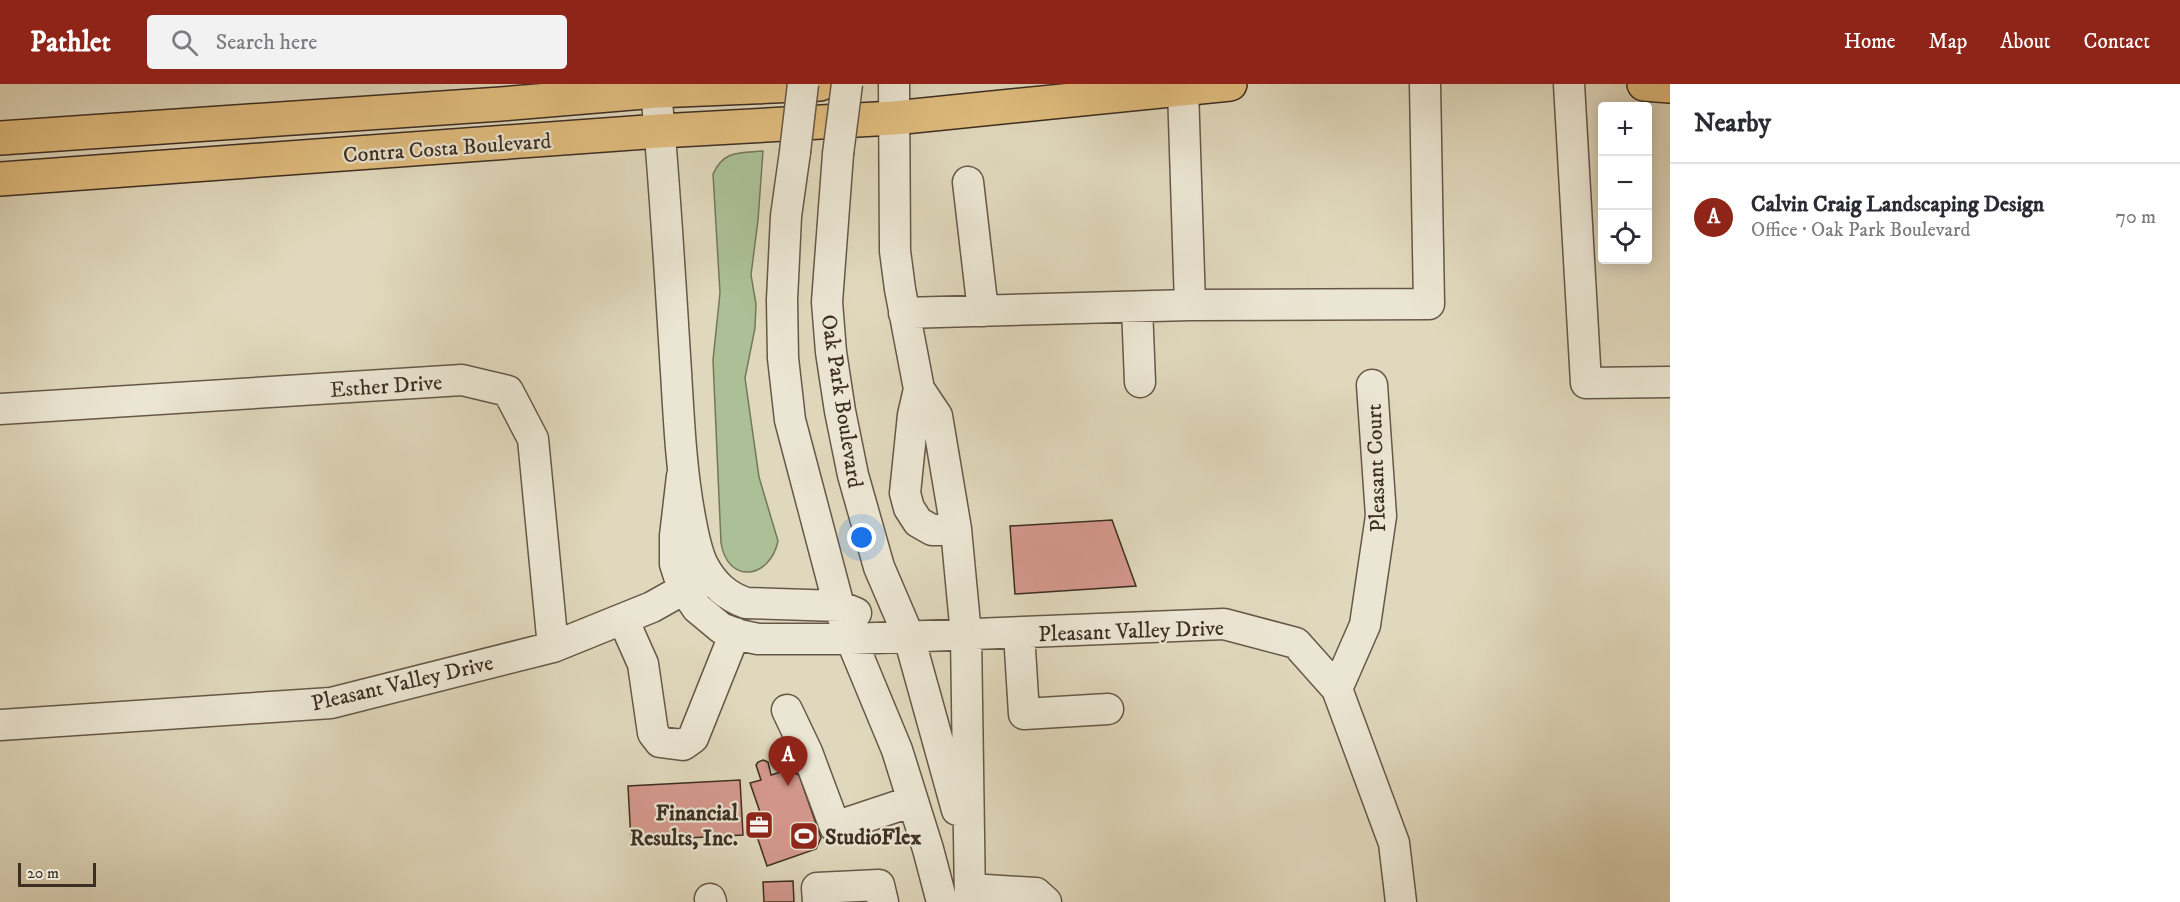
<!DOCTYPE html>
<meta charset="utf-8">
<style>
:root{--surface:#fff;--page:#f2f2f3;--text:#2b2b33;--muted:#7c7c81;--line:#e1e1e2;--accent:#8f2418}
body{margin:0;font-family:"IM FELL DW Pica",serif;background:var(--page);color:var(--text)}
.controls{position:absolute;right:18px;top:18px;display:grid;overflow:hidden;border-radius:6px;box-shadow:0 3px 15px #0003}
.controls button{width:54px;height:54px;display:grid;place-items:center;padding:0;border:0;border-bottom:2px solid var(--line);background:var(--surface);color:var(--text);font:30px sans-serif}
.scale{position:absolute;left:18px;bottom:15px;width:78px;box-sizing:border-box;padding-left:6px;border:3px solid #3d2e22;border-top:0;font-size:16px;line-height:21px;white-space:nowrap;color:#3d2e22;-webkit-text-stroke:4px #ebe6d3;paint-order:stroke}
.you{position:absolute;left:862px;top:454px;width:21px;height:21px;margin:-15px;border:4px solid #fff;border-radius:50%;background:#1a73e8;box-shadow:0 0 0 9px #1a73e833}
.badge{display:grid;place-items:center;width:39px;height:39px;border-radius:50%;background:var(--accent);color:#fff;font-size:20px;font-weight:700}
.pin{position:absolute;translate:-50% -50px;filter:drop-shadow(0 2px 3px #0008)}
.pin::after{content:'';position:absolute;top:32px;width:21px;height:18px;background:inherit;clip-path:polygon(0 0,100% 0,50% 100%)}
.list{margin:0;padding:0;list-style:none}
h2{display:flex;justify-content:space-between;align-items:center;height:78px;margin:0;padding:0 24px;font-size:26px}
h2 small{font-size:20px;font-weight:400;color:var(--muted)}
.list li{display:grid;grid-template-columns:39px 1fr auto;gap:18px;align-items:center;box-sizing:border-box;height:108px;padding:0 24px;border-top:2px solid var(--line)}
.list b{display:block;font-size:22px;white-space:nowrap}
.list p{margin:0;font-size:20px;white-space:nowrap;color:var(--muted)}
.list em{font-size:20px;font-style:normal;color:var(--muted)}
.icon{flex:none;width:33px;height:33px;fill:none;stroke:currentColor;stroke-width:2;stroke-linecap:round;stroke-linejoin:round}
.map{position:relative;flex:none;width:1670px;height:818px;overflow:hidden}
header{display:flex;align-items:center;gap:36px;box-sizing:border-box;height:84px;padding:0 30px;background:var(--accent);color:#fff}
header strong{font-size:28px}
nav{display:flex;gap:33px;margin-inline-start:auto;font-size:21px}
.search{width:420px;height:54px;background:var(--page);display:flex;align-items:center;gap:15px;box-sizing:border-box;padding:0 21px;border-radius:6px;color:var(--muted);font-size:22px}
main{display:flex}
aside{flex:1;background:var(--surface)}
.map>svg:first-child{display:block}
.green{fill:#abc096;stroke:#74775c;stroke-width:1.5}
.building{fill:#d5998e;stroke:#3d2e22;stroke-width:1.5}
.lines{fill:none;stroke-linecap:round;stroke-linejoin:round}
.minor-casing{stroke:#665848;stroke-width:33}
.major-casing{stroke:#3d2e22;stroke-width:36}
.minor{stroke:#ebe6d3;stroke-width:30}
.major{stroke:#e0bc7e;stroke-width:33}
.minor-bridge-casing{stroke:#665848;stroke-width:33;stroke-linecap:butt}
.minor-bridge{stroke:#ebe6d3;stroke-width:30}
.labels{text-anchor:middle;stroke-width:4.5;stroke-linejoin:round;paint-order:stroke}
.street-label{font-size:22px;fill:#3d2e22;stroke:#ebe6d3}
.poi-label{font-size:22px;font-weight:bold;fill:#3d2e22;stroke:#ebe6d3;text-anchor:end}
</style>
<header>
<strong>Pathlet</strong>
<div class="search"><svg class="icon" aria-label="search" viewBox="0 0 24 24"><circle cx="10" cy="10" r="6"/><path d="M15 15l6 6"/></svg>Search here</div>
<nav><a>Home</a><a>Map</a><a>About</a><a>Contact</a></nav>
</header>
<main>
<div class="map">
<svg width="1670" height="818" viewBox="0 0 1670 818">
<rect width="100%" height="100%" fill="#e0d8bc"/>
<filter id="stains"><feTurbulence type="fractalNoise" baseFrequency=".00333" numOctaves="4"/><feColorMatrix values="0 0 0 0 .2 0 0 0 0 .09 0 0 0 0 .02 0 0 0 .5 -.17"/></filter>
<radialGradient id="worn" r=".72"><stop offset=".6" stop-color="#630" stop-opacity="0"/><stop offset="1" stop-color="#630" stop-opacity=".3"/></radialGradient>
<path class="green" d="M763,67L758,136L751,191L756,220L755,244L745,294L759,393L778,457C770,495 728,501 721,459L713,276L720,209L713,90C724,66 739,69 763,67Z"/>
<path class="building" d="M1112,436L1136,502L1015,510L1010,442Z
M763,676L768,678L771,691L787,686L799,691L821,754L816,765L767,782L750,732L760,728L750,699L761,696L756,681L758,678Z
M740,696L743,751L631,757L628,702Z
M793,797L794,818H764L763,798Z"/>
<g class="lines">
<g class="minor-casing">
<path id="minor" d="M894,0L895,167L900,205L919,305L937,332L956,445L966,551L970,818
M1569,0L1586,299L1670,298
M1183,5L1190,221L1429,220L1425,0
M656,7C665,100 670,194 676,288C679,337 681,385 690,433C693,449 696,467 703,481C713,500 726,512 746,519L839,522L856,529
M795,68L786,132L782,216L783,274L790,336L839,522L851,555L897,666L928,765L942,818
M838,70L827,218L831,268L840,327L853,391L879,483L909,553L957,726
M968,98L983,227
M1137,223L1140,298
M904,229L1190,221
M919,305L913,331L905,409L909,424L918,438L932,446L956,445
M0,325L462,296L508,307L533,355L553,563
M682,392L675,452V480L682,502L697,524L721,544L739,551L758,555H851L1224,540L1296,559L1337,605L1394,759L1401,818
M623,535L643,580L653,649L660,658L683,661L693,654L735,549
M1019,549L1024,630L1108,625
M1337,605L1365,541L1381,432L1372,301
M787,626L807,668L835,743L913,717
M0,641L331,619L553,563L652,523L684,505
M970,805L1036,809L1046,818
M710,815L711,818
M818,818L817,804L879,801L883,818"/>
</g>
<g class="major-casing">
<path id="major" d="M1644,0L1670,2
M0,54L501,20L656,7L820,0
M0,95L660,47L894,34L1230,0"/>
</g>
<use href="#minor" class="minor"/>
<use href="#major" class="major"/>
<g class="minor-bridge-casing">
<path id="minor-bridge" d="M795,68L803,0
M838,70L847,0"/>
</g>
<use href="#minor-bridge" class="minor-bridge"/>
</g>
<defs>
<g id="office-square" transform="scale(1.5)"><rect x="-9" y="-9" width="18" height="18" rx="4" fill="#8f2418" stroke="#ebe6d3"/><path d="M-6-3h4V-5.5h4V-3h4V5H-6ZM-1-4.5V-3h2v-1.5ZM-6 0V1H6V0Z" fill="#fff"/></g>
<g id="stadium-square" transform="scale(1.5)"><rect x="-9" y="-9" width="18" height="18" rx="4" fill="#8f2418" stroke="#ebe6d3"/><path d="M0-5a6.5 5 0 1 0 0 10a6.5 5 0 1 0 0-10ZM-3.5-1.8h7v3.6h-7Z" fill="#fff"/></g>
</defs>
<g fill-rule="evenodd">
<use href="#office-square" x="759" y="741"/>
<use href="#stadium-square" x="804" y="752"/>
</g>
<g class="labels">
<g class="street-label">
<text transform="translate(447 63) rotate(-4)" y="8">Contra Costa Boulevard</text>
<text transform="translate(386 301) rotate(-4)" y="8">Esther Drive</text>
<text transform="translate(843 317) rotate(81)" y="8">Oak Park Boulevard</text>
<text transform="translate(1375 384) rotate(-92)" y="8">Pleasant Court</text>
<text transform="translate(1131 546) rotate(-2)" y="8">Pleasant Valley Drive</text>
<text transform="translate(402 598) rotate(-13)" y="8">Pleasant Valley Drive</text>
</g>
<g class="poi-label">
<text x="738" y="736">Financial<tspan x="738" dy="25">Results, Inc.</tspan></text>
<text x="825" y="760" text-anchor="start">StudioFlex</text>
</g>
</g>
<rect width="100%" height="100%" filter="url(#stains)"/>
<rect width="100%" height="100%" fill="url(#worn)"/>
</svg>
<div class="controls">
<button>+</button>
<button>−</button>
<button><svg class="icon" aria-label="locate" viewBox="0 0 24 24"><circle cx="12" cy="12" r="6"/><path d="M12 2v4M12 18v4M2 12h4M18 12h4"/></svg></button>
</div>
<div class="scale">20 m</div>
<div class="you"></div>
<div class="pin badge" style="left:788px;top:702px">A</div>
</div>
<aside>
<h2>Nearby<small></small></h2>
<ul class="list">
<li><span class="badge">A</span><div><b>Calvin Craig Landscaping Design</b><p>Office · Oak Park Boulevard</p></div><em>70 m</em></li>
</ul>
</aside>
</main>
